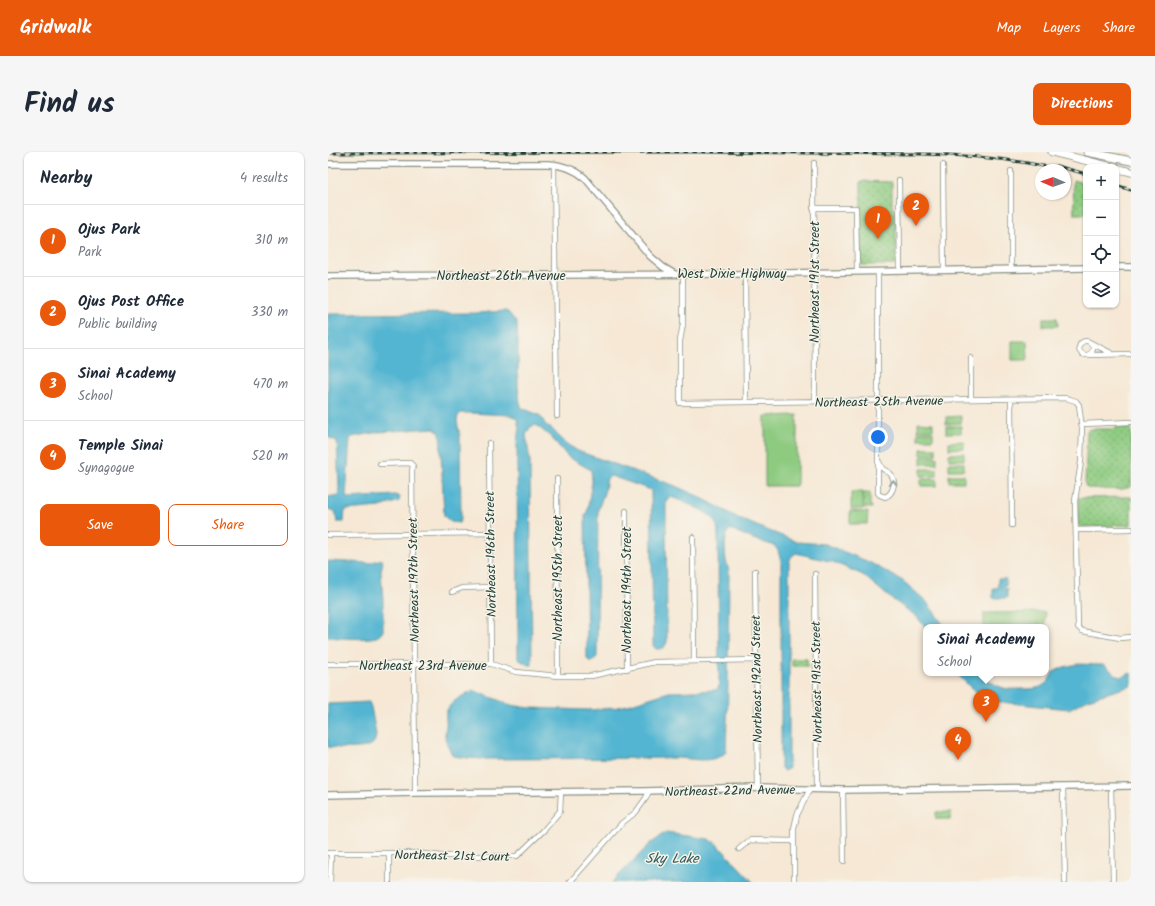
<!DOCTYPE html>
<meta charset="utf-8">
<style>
:root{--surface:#fff;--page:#f6f6f7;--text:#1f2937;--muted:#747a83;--line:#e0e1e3;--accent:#ea580c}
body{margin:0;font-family:Kalam,sans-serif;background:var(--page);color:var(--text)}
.controls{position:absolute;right:12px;top:12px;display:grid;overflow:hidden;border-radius:8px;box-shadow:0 1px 3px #0004}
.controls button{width:36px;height:36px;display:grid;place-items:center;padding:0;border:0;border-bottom:1px solid var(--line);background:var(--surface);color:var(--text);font:20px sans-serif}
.compass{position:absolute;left:707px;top:12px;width:36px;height:36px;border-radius:50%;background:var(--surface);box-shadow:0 1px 3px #0004;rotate:272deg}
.you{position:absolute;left:550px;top:285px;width:14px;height:14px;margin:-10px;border:3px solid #fff;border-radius:50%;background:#1a73e8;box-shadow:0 0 0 6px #1a73e833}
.badge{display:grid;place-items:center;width:26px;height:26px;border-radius:50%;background:var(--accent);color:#fff;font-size:13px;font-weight:700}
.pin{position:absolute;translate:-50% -33px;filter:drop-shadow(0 1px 2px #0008)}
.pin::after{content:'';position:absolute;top:21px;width:14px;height:12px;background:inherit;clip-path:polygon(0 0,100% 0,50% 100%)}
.popup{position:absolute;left:595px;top:472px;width:126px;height:52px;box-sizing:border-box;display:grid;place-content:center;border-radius:8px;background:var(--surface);filter:drop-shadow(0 1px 3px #0005);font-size:13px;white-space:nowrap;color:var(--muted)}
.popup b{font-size:15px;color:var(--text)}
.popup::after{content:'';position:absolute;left:50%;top:100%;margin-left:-8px;border:8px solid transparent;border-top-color:var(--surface)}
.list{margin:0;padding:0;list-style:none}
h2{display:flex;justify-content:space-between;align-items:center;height:52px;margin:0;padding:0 16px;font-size:17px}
h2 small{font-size:13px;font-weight:400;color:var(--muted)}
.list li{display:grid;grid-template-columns:26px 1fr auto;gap:12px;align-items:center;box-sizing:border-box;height:72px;padding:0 16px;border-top:1px solid var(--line)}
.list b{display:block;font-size:15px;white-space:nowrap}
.list p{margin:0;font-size:13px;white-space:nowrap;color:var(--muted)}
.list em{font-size:13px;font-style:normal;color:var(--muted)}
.actions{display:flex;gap:8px;padding:12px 16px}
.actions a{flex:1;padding:9px 0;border:1px solid var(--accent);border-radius:8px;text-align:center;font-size:14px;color:var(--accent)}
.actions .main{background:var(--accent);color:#fff}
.icon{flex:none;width:22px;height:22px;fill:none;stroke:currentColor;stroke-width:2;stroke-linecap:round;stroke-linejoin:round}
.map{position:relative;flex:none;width:803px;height:730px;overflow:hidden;border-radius:8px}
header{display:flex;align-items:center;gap:24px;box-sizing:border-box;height:56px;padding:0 20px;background:var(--accent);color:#fff}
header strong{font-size:19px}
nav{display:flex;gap:22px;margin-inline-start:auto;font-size:14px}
.intro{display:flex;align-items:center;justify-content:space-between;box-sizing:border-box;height:96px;padding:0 24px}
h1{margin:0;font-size:28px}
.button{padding:10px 18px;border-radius:8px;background:var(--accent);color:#fff;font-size:14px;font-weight:700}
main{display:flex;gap:24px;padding:0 24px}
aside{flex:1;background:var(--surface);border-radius:8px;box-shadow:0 1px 3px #0004}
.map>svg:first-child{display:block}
.green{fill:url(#green-dots);stroke:#56845a}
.pitch{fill:#8ecb81;stroke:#56845a}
.water{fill:#52b5d1;stroke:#387982}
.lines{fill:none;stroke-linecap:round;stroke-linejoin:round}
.minor-casing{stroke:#8a9284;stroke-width:6}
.tertiary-casing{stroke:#8a9284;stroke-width:8}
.primary-casing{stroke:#8a9284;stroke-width:9}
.minor{stroke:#fff;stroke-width:4.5}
.tertiary{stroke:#fff;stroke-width:5.5}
.primary{stroke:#fff;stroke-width:7}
.rail-casing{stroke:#1f3d34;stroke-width:3}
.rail{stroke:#f7f3e8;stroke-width:1.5;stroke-dasharray:4.5;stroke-linecap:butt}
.oneway{stroke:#8f9e9a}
.labels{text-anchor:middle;stroke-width:3;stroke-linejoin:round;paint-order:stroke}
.street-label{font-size:13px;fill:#1f3d34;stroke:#f7f3e8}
.water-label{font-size:14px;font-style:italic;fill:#2c5b5b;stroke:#f7f3e8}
</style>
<header>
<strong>Gridwalk</strong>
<nav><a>Map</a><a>Layers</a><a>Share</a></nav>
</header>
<div class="intro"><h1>Find us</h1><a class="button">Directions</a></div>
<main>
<aside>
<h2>Nearby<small>4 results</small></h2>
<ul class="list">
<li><span class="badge">1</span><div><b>Ojus Park</b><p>Park</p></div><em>310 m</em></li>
<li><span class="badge">2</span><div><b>Ojus Post Office</b><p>Public building</p></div><em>330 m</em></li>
<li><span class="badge">3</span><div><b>Sinai Academy</b><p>School</p></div><em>470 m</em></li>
<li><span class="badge">4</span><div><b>Temple Sinai</b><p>Synagogue</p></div><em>520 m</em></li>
</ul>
<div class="actions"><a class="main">Save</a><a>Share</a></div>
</aside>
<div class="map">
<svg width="803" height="730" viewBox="0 0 803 730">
<defs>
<pattern id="green-dots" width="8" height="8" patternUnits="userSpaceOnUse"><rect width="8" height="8" fill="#8ecb81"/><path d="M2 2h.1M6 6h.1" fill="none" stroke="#73a66a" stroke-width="1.8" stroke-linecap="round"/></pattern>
</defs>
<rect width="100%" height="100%" fill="#f7f3e8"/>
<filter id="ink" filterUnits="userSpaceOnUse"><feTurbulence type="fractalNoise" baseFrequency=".025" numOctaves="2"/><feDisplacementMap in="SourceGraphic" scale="8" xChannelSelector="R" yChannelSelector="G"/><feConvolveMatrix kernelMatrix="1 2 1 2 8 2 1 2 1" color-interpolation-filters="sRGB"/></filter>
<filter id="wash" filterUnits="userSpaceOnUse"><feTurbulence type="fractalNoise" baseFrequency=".012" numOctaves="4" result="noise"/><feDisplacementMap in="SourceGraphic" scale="16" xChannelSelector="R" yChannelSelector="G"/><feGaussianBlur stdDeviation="0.9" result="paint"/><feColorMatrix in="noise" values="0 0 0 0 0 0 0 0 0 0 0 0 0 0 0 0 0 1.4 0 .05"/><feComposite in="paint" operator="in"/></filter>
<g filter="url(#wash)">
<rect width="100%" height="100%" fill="#f6e8d5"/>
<path class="green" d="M745,28L758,32V62H746Z
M533,29L564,30V54L568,61V113H533Z
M715,166H729L730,174H715Z
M789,275H803V335C790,340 772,336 759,336L757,333L759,279L762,277H786Z
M535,341H542V354H544V356H535Z
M797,345H803V373L753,375L750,373V346Z"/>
<path class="pitch" d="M545,61H565V72L546,73Z
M684,189H699L700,208H684Z
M469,263V334H437V264Z
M633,264V271L618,272V265Z
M590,270L605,271V278H590Z
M618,274H633V281H618Z
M590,280H605V287H590Z
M636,289V296L621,297V290Z
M593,296H608V303H593Z
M636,301V308H621V302Z
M593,305H609V312H593Z
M621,311H636V318H621Z
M593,317H609V324H593Z
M621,323H636V330H621Z
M593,327H609V334H593Z
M523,340H535V357H523Z
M522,359L540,360L539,372H522Z
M717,460V475H656V461Z
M464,507H479L480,514H464Z
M608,660H623V667H608Z"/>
<path class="water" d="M177,159L180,160L189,171L190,193V235L192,251L194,256L211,263L215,268L217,272L225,278L237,291L250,299L345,333L370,344L414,368L469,390L497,392L541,410L575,429L598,449L617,475L598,476L588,464L561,445L535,423L505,410L468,401L463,405L461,411V616L456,619L453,616V409L450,399L447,394L425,387L402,377C395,384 396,409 401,418C400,478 401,539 398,600C386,612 366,607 350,606L154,607L140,606L125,604C119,595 115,585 118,574C119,570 117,566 118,561C121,550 137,541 147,539L183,553L202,556L261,558L285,556L300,553L341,540L388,538L391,535L390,388C390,382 390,374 387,369C382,360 353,349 343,345L338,348L339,490C337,496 333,497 328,497L325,494V490L323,338L283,324L279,326L277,338L270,358L269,505L265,509H261L259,506L257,363L259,361L264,329L263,318L240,305L223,285L208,273L202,275L198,283L202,309L204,513H200L190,507L189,290L191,276L189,267L182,263L141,261H133L130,264L129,269L132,285L133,367L131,371L123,370L116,364L112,280L106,276L51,280L24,285L22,287L18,345L20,346L67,343L72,345L71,349L52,355L17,358L16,370H9L7,359L0,357V345L10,343L11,336L9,289L0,285V162L148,161Z
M53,407L55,410L53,419L55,448V479C53,482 51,484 48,485C36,488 12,486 0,485V409L42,411Z
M670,427H678V434H674V436L679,437V446H665V436H670Z
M750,512L776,513L790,524L794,525L803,521V534L760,547L741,557L662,549L642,535L628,521H652C659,527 667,534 676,536C681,538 687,537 692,537C709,537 718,537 725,520L736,515Z
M41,550L43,555L48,582C48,586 47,591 43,593C35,598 10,596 0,595V552Z
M338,681L381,687L389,692L425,730H284L322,692Z"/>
</g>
<g filter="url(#ink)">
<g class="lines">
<g class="minor-casing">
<path id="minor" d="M486,11L487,249
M226,12L229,264
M615,13L616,119
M571,28L572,119
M485,56H528L529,120
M683,118V19
M550,120V341L552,343L557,345C565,342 568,331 564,324C562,319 557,320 554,316C553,314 552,312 551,310
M355,122V172L352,189V251L738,246L748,249L751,253L754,277L753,310L747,349L750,475L754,479L792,486L803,485
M417,122L418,250
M751 196a7 7 0 1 1 14 0a7 7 0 1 1-14 0Z
M763,191L783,201
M761,203L803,202
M643,247V206
M683,247L684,373
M754,272L803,270
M161,291L163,512
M52,312L82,311L85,314L84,319L87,609
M229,327L230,524
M298,359L299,517
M748,378L803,377
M0,383L162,381
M365,385L366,509
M427,419L430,636
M487,422L489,637
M124,440L134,436L163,435
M0,512H163L188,520L230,524H263L327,510L427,508
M87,613V641
M783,634L785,730
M735,635L737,730
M515,638L516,709
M411,697L422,688L466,689
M0,701H88L114,704H189L216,678L232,659L233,639
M2,730L3,701
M61,730V702
M242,730L294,671L308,660L318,646L321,639
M466,730V677L469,663L482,637"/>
</g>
<g class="tertiary-casing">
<path id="tertiary" d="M0,12H220C234,13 247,17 257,26L322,104L335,115L345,121
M788,115H803
M0,124L407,122L758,116
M0,643L87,641L316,639L430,636L515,638L803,634"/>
</g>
<g class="primary-casing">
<path id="primary" d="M724,0L784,15
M759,0L803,9
M788,16L803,20"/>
</g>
<use href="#minor" class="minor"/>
<use href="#tertiary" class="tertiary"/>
<use href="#primary" class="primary"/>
<g class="rail-casing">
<path id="rail" d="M0,1L368,0L595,2C642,3 688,7 733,18
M729,14L758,22
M788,33L803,38"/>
</g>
<use href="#rail" class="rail"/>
</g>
<defs><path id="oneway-chevron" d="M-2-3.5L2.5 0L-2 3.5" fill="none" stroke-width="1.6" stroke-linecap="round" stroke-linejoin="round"/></defs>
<use class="oneway" href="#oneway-chevron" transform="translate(565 331) rotate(-93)"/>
</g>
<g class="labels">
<g class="street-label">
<text x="404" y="126">West Dixie Highway</text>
<text x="173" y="128">Northeast 26th Avenue</text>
<text transform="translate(486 130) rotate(-90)" y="5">Northeast 191st Street</text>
<text transform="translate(551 249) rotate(-1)" y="5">Northeast 25th Avenue</text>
<text transform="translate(162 402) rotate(-91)" y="5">Northeast 196th Street</text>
<text transform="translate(229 426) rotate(-90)" y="5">Northeast 195th Street</text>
<text transform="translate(85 428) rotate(-91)" y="5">Northeast 197th Street</text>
<text transform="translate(298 438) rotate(-90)" y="5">Northeast 194th Street</text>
<text x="95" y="518">Northeast 23rd Avenue</text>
<text transform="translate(428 527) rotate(-91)" y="5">Northeast 192nd Street</text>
<text transform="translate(488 530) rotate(-91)" y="5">Northeast 191st Street</text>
<text transform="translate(402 638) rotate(-1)" y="5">Northeast 22nd Avenue</text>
<text transform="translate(124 703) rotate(1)" y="5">Northeast 21st Court</text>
</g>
<g class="water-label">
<text x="344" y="711">Sky Lake</text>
</g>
</g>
</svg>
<div class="controls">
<button>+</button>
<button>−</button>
<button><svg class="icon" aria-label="locate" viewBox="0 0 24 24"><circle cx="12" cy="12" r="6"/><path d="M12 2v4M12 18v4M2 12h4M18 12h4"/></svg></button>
<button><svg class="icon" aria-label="layers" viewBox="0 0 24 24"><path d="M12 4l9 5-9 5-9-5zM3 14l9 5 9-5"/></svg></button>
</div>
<svg class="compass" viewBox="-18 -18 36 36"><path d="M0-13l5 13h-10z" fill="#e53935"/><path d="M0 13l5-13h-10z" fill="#747a83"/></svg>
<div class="you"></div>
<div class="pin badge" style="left:550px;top:87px">1</div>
<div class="pin badge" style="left:588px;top:74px">2</div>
<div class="pin badge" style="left:658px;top:570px">3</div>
<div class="popup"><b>Sinai Academy</b>School</div>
<div class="pin badge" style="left:630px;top:608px">4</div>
</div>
</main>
